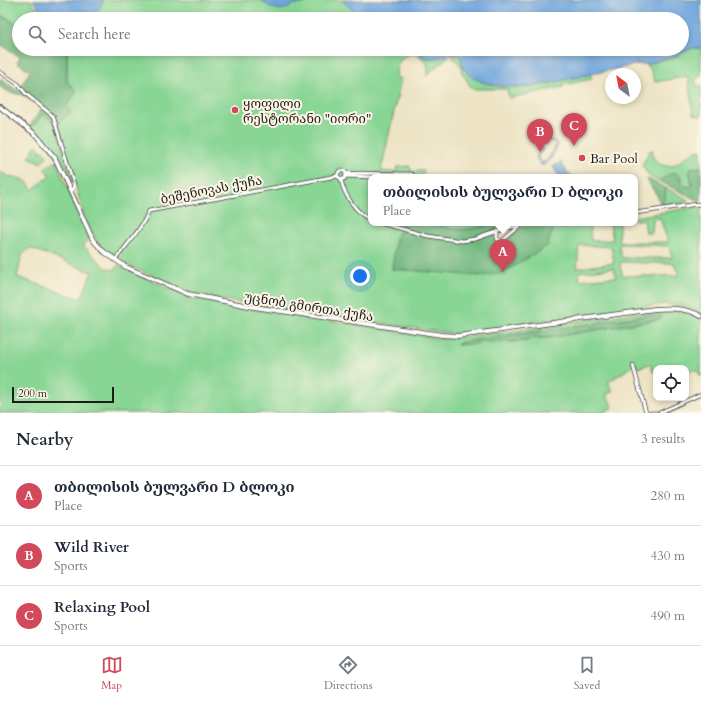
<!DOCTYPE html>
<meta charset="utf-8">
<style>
:root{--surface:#fff;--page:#f6f6f7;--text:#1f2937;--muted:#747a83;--line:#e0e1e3;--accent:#d1495b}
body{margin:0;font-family:Cardo,"Noto Serif Georgian",serif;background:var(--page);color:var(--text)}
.controls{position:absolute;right:12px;bottom:12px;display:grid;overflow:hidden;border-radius:8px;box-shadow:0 2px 6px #0003}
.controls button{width:36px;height:36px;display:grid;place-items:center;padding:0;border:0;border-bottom:1px solid var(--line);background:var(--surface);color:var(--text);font:20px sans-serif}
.compass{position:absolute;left:605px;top:68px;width:36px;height:36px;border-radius:50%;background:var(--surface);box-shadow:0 2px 6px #0003;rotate:328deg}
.scale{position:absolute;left:12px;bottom:10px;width:102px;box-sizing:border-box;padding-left:4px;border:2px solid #1c1c1c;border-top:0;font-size:11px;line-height:14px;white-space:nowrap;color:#1c1c1c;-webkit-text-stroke:3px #fcf5e5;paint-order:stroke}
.you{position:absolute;left:360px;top:276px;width:14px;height:14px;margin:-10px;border:3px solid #fff;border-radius:50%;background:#1a73e8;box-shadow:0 0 0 6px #1a73e833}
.badge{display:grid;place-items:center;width:26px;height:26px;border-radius:50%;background:var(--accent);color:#fff;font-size:13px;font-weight:700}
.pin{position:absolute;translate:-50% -33px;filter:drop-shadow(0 1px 2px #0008)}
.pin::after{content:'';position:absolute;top:21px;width:14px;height:12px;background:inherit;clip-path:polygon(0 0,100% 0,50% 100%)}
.popup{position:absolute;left:368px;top:174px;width:270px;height:52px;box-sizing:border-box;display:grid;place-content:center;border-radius:8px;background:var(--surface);filter:drop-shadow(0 1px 3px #0005);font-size:13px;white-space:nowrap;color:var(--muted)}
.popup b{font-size:15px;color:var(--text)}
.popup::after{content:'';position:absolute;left:50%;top:100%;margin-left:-8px;border:8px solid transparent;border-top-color:var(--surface)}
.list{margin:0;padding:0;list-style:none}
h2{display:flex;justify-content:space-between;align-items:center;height:52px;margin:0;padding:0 16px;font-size:17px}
h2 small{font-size:13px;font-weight:400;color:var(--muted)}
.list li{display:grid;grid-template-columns:26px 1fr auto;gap:12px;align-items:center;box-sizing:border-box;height:60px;padding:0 16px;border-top:1px solid var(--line)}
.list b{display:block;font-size:15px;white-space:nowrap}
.list p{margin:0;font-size:13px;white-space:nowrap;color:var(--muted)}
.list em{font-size:13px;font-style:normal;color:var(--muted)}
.icon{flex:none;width:22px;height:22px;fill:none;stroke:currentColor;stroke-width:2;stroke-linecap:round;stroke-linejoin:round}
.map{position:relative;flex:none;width:701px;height:413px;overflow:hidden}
.search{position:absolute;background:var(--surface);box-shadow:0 2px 6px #0003;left:12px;right:12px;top:12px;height:44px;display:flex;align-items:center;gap:10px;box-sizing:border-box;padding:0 14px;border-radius:22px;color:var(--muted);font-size:15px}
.sheet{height:232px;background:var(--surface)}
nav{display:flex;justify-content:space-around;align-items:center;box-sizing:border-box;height:56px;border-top:1px solid var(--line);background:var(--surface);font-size:11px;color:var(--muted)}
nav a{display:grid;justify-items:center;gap:2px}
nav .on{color:var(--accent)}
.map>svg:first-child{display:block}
.green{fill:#88d594;stroke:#527858;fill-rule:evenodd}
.forest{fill:#6eb67e;stroke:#45694d}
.water{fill:#6fa6dd;stroke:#46617c;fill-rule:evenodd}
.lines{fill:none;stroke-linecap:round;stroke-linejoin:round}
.minor-casing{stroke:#3b3a35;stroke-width:4.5}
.secondary-casing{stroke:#3b3a35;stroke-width:5.5}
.minor{stroke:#fff;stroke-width:3}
.secondary{stroke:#fff;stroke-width:4}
.poi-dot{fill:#d1495b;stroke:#fcf5e5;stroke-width:1.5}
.labels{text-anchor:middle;stroke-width:4;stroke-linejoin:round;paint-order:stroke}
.poi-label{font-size:13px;fill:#1c1c1c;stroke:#fcf5e5;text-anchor:start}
.street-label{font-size:13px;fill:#1c1c1c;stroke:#fcf5e5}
</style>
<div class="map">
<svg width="701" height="413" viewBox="0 0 701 413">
<rect width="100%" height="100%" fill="#fcf5e5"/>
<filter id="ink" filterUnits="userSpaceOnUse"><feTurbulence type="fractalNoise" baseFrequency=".025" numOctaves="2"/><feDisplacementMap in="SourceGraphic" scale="8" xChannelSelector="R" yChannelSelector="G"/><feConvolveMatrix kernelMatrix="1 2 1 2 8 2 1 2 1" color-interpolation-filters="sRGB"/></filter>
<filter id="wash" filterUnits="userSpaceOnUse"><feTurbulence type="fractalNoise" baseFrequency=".012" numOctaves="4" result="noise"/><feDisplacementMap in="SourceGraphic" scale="16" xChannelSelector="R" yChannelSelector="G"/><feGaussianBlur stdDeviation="0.9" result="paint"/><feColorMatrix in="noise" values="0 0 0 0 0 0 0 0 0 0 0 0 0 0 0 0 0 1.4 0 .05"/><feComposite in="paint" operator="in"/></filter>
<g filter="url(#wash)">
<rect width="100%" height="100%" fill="#ede4c5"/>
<path class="green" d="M0,0H31L33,5L43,15L42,19H19V26L7,18L0,16Z
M102,0H261L274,8L291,6L295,3L304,4L308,0H342L361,19H69L83,10L99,7L103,3Z
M692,48H701V75L695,80L697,86H701V116L693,114L688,76L655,82L650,68L646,66L645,63C654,65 661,57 670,59Z
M67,49H415C418,51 419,54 422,56C431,62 442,56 451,54C455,53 456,54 460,55L470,49L490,84L520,88L541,84H547L590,73L592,79L563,85V87L509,98L507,89H472L461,71L463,69L451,54L426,76C427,74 428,72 428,70C429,62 419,54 412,54C401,54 394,68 397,78L401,79L381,171L396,172L397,167L410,166L411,172L424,170L422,177H371V223H398L404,225L401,234L397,232L392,269L547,246L554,227L586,223H619V242H668L660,218L653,219L652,233H646L644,220H635V217L695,207L701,209V313L689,307L665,304L454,334L224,300L189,292L121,262L122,254L119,251L110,255C98,244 91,231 84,216L58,123L71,113L66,107L76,91L67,82ZM610,224L613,240L591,241L590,227ZM620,244L669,246L672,258H622L619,247ZM579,245L611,247L614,263L577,268ZM621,262L647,263H674L679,276H623L620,267ZM614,268L616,277L579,280V272Z
M43,114L55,122L72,181L71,183L69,182C59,162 50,142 31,128Z
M36,145L40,149L39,152L40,153L42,150L47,156L41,163L29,157Z
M650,150H653L652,154C653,159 656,161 660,164C674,171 681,158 692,153C694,151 698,151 701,150V167L689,168L692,185L690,187C683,186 682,183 681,177L672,173L659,181L650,177L642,165Z
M56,161L89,239L83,245L106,268L114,270L118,265L188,297L229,306L346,323L442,339L506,332L646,311H677L694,315L701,319V377L697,370L686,371V368H656V372H653L650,364L638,368L636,364L608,382L613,391L606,395L613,407L603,413H0V171C10,181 19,175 27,182C29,184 31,188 32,190L50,176L44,168ZM30,248L92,272L81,299L17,277L22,255ZM646,315L662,316L660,319L654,320L548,338H533L526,341L458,344L462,342L590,324L595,327V323Z
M666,188L687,199L688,202L686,203L660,204L663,201Z
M436,223H494C477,229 453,234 436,223Z"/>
<path class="forest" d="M0,16L7,18L19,26V49H67V82L77,91L66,107L71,113L58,123L52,121L43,114L31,128L29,127L42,108L23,95L11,93L1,87L0,88V79L18,91L30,71L17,62L20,57L0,44Z
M701,167V202L659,181L672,173H677C682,179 681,186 690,187L692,185L689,168Z
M648,179L666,188L665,198L660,204L658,197L647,180Z
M398,223H421L426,228L428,223C438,223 446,229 456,230C472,231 488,223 504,223V224L494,231C493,237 494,240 500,243L506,241L520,228L524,227L548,223L554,227L547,246L503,273L481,276L392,269L397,232L401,233L404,225Z
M646,315L662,316L660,319L654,320L548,338H533L526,341L457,345L462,342L590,324L594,327L595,323Z"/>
<path class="water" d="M33,0H102L103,3C95,13 96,15 83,10L69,19H46Z
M261,0H308C303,4 299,5 294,4C282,14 272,9 261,0Z
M342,0H701V48H692L670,59C663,57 656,62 650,64C647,65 640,63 635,65C605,71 576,77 547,84C538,84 529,88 519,87C502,87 475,85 464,69C461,64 462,60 460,55C449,52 433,63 422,56C419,54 418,51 415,49H682V19H361Z
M538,137L555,141L558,145L551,159L542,166L536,158L541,149L536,144V140ZM539,139L544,140V144L547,145V142H546V140L555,143L556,145L547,161C544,163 540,162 538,159V155L543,150L542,147L538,143Z
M561,162L567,172L573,177H563L561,174V177H559L553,167Z"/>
</g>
<g filter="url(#ink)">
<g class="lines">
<g class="minor-casing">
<path id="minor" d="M0,72L18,84L26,94L53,116L74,185L73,188L70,191
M346,173L410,174H412V177
M337,176L341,179C343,194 357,214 371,220
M337,176L339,171H345L346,176L344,179H341
M346,176L371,177
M635,213L698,204L701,205
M380,223L428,236L462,241L475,239L507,228L534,223
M560,223H566
M497,231V239L502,241L520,226
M115,260C127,244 141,230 149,211L337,176
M633,365L646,413
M651,413H656
M659,413L701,394"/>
</g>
<g class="secondary-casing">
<path id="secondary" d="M0,107L35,134L55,158L93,240L103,251L126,267L188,294L254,307L442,335L458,336L655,309C671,308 687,308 701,316"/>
</g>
<use href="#minor" class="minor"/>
<use href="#secondary" class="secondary"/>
</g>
</g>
<g class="poi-dot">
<circle cx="235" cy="110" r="4"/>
<circle cx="582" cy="158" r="4"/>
</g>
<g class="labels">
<g class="poi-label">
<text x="243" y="108">ყოფილი<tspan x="243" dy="15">რესტორანი "იორი"</tspan></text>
<text x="590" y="163">Bar Pool</text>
</g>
<g class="street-label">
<text transform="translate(211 189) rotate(-11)" y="5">ბეშენოვას ქუჩა</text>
<text transform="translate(309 306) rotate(9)" y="5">უცნობ გმირთა ქუჩა</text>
</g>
</g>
</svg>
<div class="controls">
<button><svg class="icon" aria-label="locate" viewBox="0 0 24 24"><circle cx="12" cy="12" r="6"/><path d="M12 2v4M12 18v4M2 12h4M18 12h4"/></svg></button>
</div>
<svg class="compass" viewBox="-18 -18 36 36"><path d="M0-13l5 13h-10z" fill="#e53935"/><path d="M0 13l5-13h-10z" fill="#747a83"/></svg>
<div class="scale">200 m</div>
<div class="you"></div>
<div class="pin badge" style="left:503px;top:272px">A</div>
<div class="popup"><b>თბილისის ბულვარი D ბლოკი</b>Place</div>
<div class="pin badge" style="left:540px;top:152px">B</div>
<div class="pin badge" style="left:574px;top:146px">C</div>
<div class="search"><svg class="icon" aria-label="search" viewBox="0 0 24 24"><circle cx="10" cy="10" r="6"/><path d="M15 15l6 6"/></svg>Search here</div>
</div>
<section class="sheet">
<h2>Nearby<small>3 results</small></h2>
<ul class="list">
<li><span class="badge">A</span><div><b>თბილისის ბულვარი D ბლოკი</b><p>Place</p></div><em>280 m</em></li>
<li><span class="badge">B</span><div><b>Wild River</b><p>Sports</p></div><em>430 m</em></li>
<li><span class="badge">C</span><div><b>Relaxing Pool</b><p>Sports</p></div><em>490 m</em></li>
</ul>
</section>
<nav>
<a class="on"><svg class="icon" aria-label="map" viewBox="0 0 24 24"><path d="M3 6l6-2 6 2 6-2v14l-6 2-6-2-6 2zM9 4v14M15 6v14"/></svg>Map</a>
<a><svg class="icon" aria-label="directions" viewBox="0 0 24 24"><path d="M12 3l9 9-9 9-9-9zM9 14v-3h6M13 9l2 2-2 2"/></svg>Directions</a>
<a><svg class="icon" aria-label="saved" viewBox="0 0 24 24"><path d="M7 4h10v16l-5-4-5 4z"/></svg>Saved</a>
</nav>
